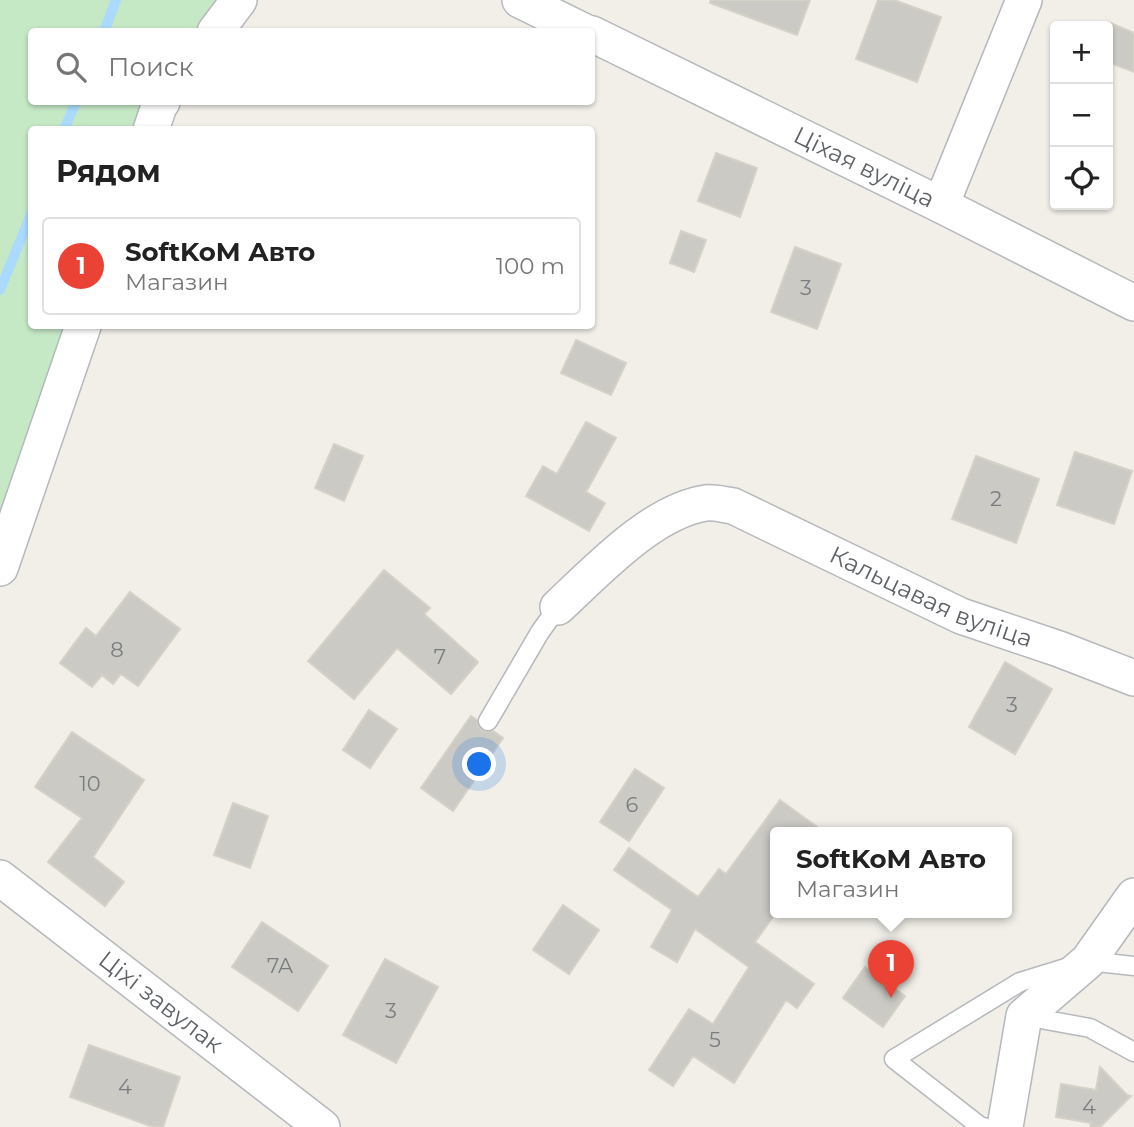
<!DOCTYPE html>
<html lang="ru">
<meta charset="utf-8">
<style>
:root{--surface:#fff;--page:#f2f2f2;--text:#222;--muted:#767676;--line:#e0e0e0;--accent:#ea4335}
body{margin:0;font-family:Montserrat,sans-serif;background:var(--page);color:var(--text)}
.controls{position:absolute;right:21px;top:21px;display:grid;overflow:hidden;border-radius:7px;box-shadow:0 2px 5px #0004}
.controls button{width:63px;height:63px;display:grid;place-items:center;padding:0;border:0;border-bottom:2px solid var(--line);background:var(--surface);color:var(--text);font:35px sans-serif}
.you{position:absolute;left:480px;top:765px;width:24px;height:24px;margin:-18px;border:5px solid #fff;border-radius:50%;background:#1a73e8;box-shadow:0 0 0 10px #1a73e833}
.badge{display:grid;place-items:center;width:46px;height:46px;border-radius:50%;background:var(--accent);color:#fff;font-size:23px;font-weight:700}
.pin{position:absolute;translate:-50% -58px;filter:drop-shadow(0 2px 4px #0008)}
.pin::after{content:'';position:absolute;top:37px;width:24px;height:21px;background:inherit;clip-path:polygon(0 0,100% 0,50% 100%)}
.popup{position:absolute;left:770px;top:827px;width:242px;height:91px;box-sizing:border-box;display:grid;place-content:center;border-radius:7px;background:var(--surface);filter:drop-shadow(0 2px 5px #0005);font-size:23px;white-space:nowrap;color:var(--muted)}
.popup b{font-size:26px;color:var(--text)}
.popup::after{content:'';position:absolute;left:50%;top:100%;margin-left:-14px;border:14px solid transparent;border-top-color:var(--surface)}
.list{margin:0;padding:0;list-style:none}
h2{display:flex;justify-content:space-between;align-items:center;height:91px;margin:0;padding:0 28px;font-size:30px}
h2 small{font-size:23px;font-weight:400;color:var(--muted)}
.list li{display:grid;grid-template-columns:46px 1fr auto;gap:21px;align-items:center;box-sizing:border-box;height:98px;margin:0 14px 14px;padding:0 14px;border:2px solid var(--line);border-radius:7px}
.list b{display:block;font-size:26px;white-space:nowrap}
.list p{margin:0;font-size:23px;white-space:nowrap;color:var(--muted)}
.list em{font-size:23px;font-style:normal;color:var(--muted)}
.icon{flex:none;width:38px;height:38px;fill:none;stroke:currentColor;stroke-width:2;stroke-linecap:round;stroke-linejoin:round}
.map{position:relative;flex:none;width:1134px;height:1127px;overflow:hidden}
.search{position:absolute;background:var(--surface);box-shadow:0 2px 5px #0004;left:28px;top:28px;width:567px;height:77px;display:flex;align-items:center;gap:18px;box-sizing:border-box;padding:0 24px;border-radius:7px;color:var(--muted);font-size:26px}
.panel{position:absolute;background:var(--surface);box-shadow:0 2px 5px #0004;left:28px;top:126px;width:567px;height:203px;border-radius:7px}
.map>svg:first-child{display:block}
.green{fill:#c5e8c5}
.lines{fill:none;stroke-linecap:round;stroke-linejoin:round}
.stream{stroke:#aadaff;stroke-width:10}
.building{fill:#cccac5;stroke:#d6d1c6;stroke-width:2}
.service-casing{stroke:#b5b8bc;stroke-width:21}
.minor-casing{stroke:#b5b8bc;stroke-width:38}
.service{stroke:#fff;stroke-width:18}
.minor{stroke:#fff;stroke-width:35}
.labels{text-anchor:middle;stroke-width:6;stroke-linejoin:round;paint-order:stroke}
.number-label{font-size:21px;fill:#7a7d7f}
.street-label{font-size:24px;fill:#5f6368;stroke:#fff}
</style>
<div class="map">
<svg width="1134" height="1127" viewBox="0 0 1134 1127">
<rect width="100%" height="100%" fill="#f1efe8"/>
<path class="green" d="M0,0H239L215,31L32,32V102H162L151,129L32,130V326H83L0,568Z"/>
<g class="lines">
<path class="stream" d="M104,32L116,0
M64,130L76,102
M0,290L32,212"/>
</g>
<path class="building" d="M711,0H810L797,35L710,3Z
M878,0H894L941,17L917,82L856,59Z
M1108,22L1134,33V72L1108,62Z
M716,153L757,168L740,217L698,201Z
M681,231L706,240L694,272L670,263Z
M795,247L841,264L817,329L771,312Z
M576,340L626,363L611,395L561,373Z
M586,422L616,438L586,492L605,503L589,531L526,496L543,466L557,474Z
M334,444L363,456L344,501L315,488Z
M1075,452L1132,471L1114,524L1057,505Z
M976,456L1039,479L1016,543L952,519Z
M384,570L430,608L424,614L478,662L451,694L397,648L354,699L308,661Z
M130,592L180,629L138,686L121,674L113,684L102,675L92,687L60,663L86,628L96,636Z
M1005,662L1052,689L1015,754L969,727Z
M369,710L397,729L370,768L343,750Z
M471,716L477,720L478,726L482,730L487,732L493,731L503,738L453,811L421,788Z
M72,732L144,780L93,857L124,882L105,906L48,862L82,818L35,787Z
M635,769L664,788L629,841L600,822Z
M780,800L824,832H775V914L755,942L814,984L797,1008L786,1000L734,1083L693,1056L673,1086L649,1070L689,1009L713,1024L749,967L695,929L677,962L651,947L672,910L614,870L629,848L698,897L719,869L726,874Z
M233,803L268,816L250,868L214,855Z
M563,905L599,930L569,974L533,950Z
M262,922L328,966L298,1011L232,967Z
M385,959L438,987L396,1063L343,1035Z
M865,967L905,996L883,1027L843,998Z
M89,1045L180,1077L163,1127H153L70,1097Z
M1100,1067L1127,1095L1131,1096L1100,1127H1090L1091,1123L1056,1117L1061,1084L1096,1090Z"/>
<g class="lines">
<g class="service-casing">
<path id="service" d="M488,721L540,632L558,607
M1024,1016L1090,1028L1134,1052
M984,1127H981L894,1059L1020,982L1088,961L1134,966"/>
</g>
<g class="minor-casing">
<g id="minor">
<path d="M520,0L585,32"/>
<path d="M215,32L239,0"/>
<path id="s1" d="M592,34L941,205L1134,303"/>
<path d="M151,130L159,106L162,102"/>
<path d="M941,205L1024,0"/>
<path d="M0,568L83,326"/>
<path id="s2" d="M558,607C597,571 652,511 706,503C715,502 724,505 733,506L961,616L1059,649L1134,678"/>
<path id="s3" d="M0,878L322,1127"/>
<path d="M1005,1127L1024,1016L1088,961L1134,896"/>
</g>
</g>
<use href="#service" class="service"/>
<use href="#minor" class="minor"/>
</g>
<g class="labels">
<g class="number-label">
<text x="806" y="295">3</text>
<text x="996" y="506">2</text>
<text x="117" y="657">8</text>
<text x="440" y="664">7</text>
<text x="1012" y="712">3</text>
<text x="90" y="791">10</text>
<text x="632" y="812">6</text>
<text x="280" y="973">7A</text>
<text x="391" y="1018">3</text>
<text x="715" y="1047">5</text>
<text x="125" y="1094">4</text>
<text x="1089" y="1114">4</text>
</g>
<g class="street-label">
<text dy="8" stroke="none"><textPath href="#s1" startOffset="303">Ціхая вуліца</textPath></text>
<text dy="8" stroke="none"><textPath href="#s2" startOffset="429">Кальцавая вуліца</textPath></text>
<text dy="8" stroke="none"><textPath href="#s3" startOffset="203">Ціхі завулак</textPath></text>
</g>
</g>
</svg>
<div class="controls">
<button>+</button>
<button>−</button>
<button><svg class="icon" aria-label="locate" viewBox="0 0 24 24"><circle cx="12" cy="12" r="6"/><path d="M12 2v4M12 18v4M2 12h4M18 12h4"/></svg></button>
</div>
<div class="you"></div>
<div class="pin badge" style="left:891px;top:998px">1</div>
<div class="popup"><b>SoftKoM Авто</b>Магазин</div>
<div class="search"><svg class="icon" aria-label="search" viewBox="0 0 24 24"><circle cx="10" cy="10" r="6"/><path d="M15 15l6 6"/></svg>Поиск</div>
<section class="panel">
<h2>Рядом<small></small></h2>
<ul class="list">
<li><span class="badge">1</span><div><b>SoftKoM Авто</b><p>Магазин</p></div><em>100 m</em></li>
</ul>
</section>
</div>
